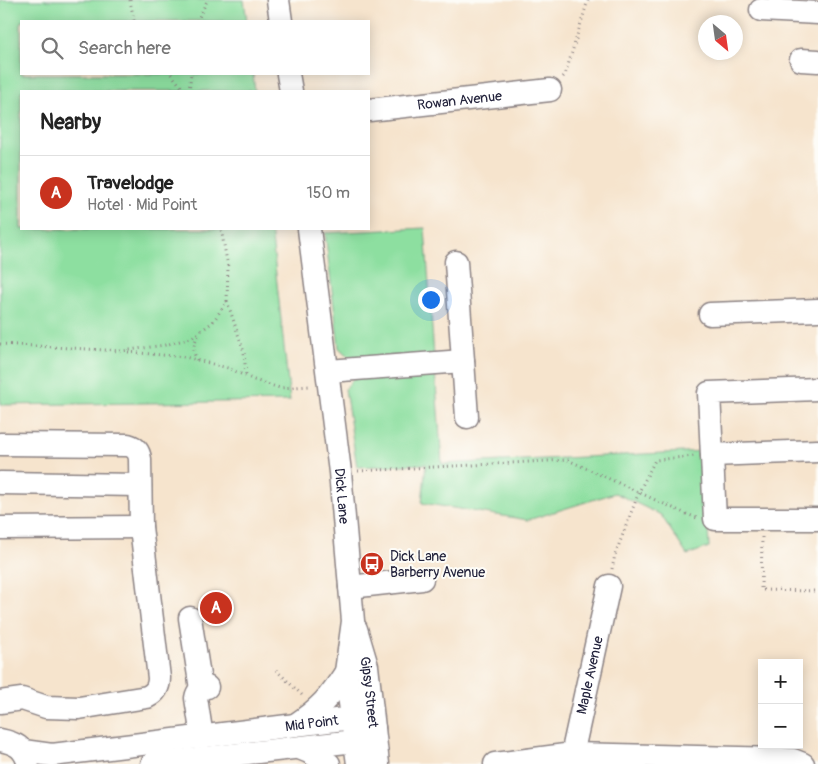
<!DOCTYPE html>
<meta charset="utf-8">
<style>
:root{--surface:#fff;--page:#f2f2f2;--text:#222;--muted:#767676;--line:#e0e0e0;--accent:#c8321e}
body{margin:0;font-family:Pangolin,sans-serif;background:var(--page);color:var(--text)}
.controls{position:absolute;right:15px;bottom:15px;display:grid;overflow:hidden;border-radius:0px;box-shadow:0 2px 12px #0003}
.controls button{width:45px;height:45px;display:grid;place-items:center;padding:0;border:0;border-bottom:1px solid var(--line);background:var(--surface);color:var(--text);font:25px sans-serif}
.compass{position:absolute;left:698px;top:15px;width:45px;height:45px;border-radius:50%;background:var(--surface);box-shadow:0 2px 12px #0003;rotate:151deg}
.you{position:absolute;left:430px;top:299px;width:18px;height:18px;margin:-12px;border:4px solid #fff;border-radius:50%;background:#1a73e8;box-shadow:0 0 0 8px #1a73e833}
.badge{display:grid;place-items:center;width:32px;height:32px;border-radius:50%;background:var(--accent);color:#fff;font-size:16px;font-weight:700}
.pin{position:absolute;translate:-50% -50%;border:2px solid #fff;box-shadow:0 1px 5px #0006}
.list{margin:0;padding:0;list-style:none}
h2{display:flex;justify-content:space-between;align-items:center;height:65px;margin:0;padding:0 20px;font-size:21px}
h2 small{font-size:16px;font-weight:400;color:var(--muted)}
.list li{display:grid;grid-template-columns:32px 1fr auto;gap:15px;align-items:center;box-sizing:border-box;height:75px;padding:0 20px;border-top:1px solid var(--line)}
.list b{display:block;font-size:19px;white-space:nowrap}
.list p{margin:0;font-size:16px;white-space:nowrap;color:var(--muted)}
.list em{font-size:16px;font-style:normal;color:var(--muted)}
.icon{flex:none;width:28px;height:28px;fill:none;stroke:currentColor;stroke-width:2;stroke-linecap:round;stroke-linejoin:round}
.map{position:relative;flex:none;width:818px;height:764px;overflow:hidden}
.search{position:absolute;background:var(--surface);box-shadow:0 2px 12px #0003;left:20px;top:20px;width:350px;height:55px;display:flex;align-items:center;gap:12px;box-sizing:border-box;padding:0 18px;border-radius:0px;color:var(--muted);font-size:19px}
.panel{position:absolute;background:var(--surface);box-shadow:0 2px 12px #0003;left:20px;top:90px;width:350px;height:140px;border-radius:0px}
.map>svg:first-child{display:block}
.green{fill:#8ddfa0;stroke:#58806e}
.lines{fill:none;stroke-linecap:round;stroke-linejoin:round}
.minor-casing{stroke:#8c8384;stroke-width:25}
.path{stroke:#8c8384;stroke-width:3;stroke-dasharray:1 4;stroke-linecap:butt}
.minor{stroke:#fff;stroke-width:22}
.labels{text-anchor:middle;stroke-width:4;stroke-linejoin:round;paint-order:stroke}
.street-label{font-size:14px;fill:#22223b;stroke:#fdfcf7}
.poi-label{font-size:14px;fill:#22223b;stroke:#fdfcf7;text-anchor:start}
</style>
<div class="map">
<svg width="818" height="764" viewBox="0 0 818 764">
<rect width="100%" height="100%" fill="#fdfcf7"/>
<filter id="ink" filterUnits="userSpaceOnUse"><feTurbulence type="fractalNoise" baseFrequency=".02" numOctaves="2"/><feDisplacementMap in="SourceGraphic" scale="10" xChannelSelector="R" yChannelSelector="G"/><feConvolveMatrix kernelMatrix="1 2 1 2 8 2 1 2 1" color-interpolation-filters="sRGB"/></filter>
<filter id="wash" filterUnits="userSpaceOnUse"><feTurbulence type="fractalNoise" baseFrequency=".0096" numOctaves="4" result="noise"/><feDisplacementMap in="SourceGraphic" scale="20" xChannelSelector="R" yChannelSelector="G"/><feGaussianBlur stdDeviation="1.12" result="paint"/><feColorMatrix in="noise" values="0 0 0 0 0 0 0 0 0 0 0 0 0 0 0 0 0 1.4 0 .05"/><feComposite in="paint" operator="in"/></filter>
<g filter="url(#wash)">
<rect width="100%" height="100%" fill="#f6e4cd"/>
<path class="green" d="M0,0H244L247,21H21V74H253L255,91H21V229H271L290,401L0,405Z
M425,228L434,357L379,362L350,358L339,348L325,233Z
M435,371L442,464L704,451L709,547L687,555L661,515L615,493L528,520L422,503L426,464L357,467L345,389L354,378Z"/>
</g>
<g filter="url(#ink)">
<g class="lines">
<g class="minor-casing">
<g id="minor">
<path d="M278,0L281,21"/>
<path d="M761,10L818,13"/>
<path d="M801,60L818,61"/>
<path d="M288,74L291,91"/>
<path id="s1" d="M369,110L550,90"/>
<path id="s2" d="M309,229L340,472L353,621L346,672L358,764"/>
<path d="M456,262L467,417"/>
<path d="M710,314L818,310"/>
<path d="M328,371L463,361"/>
<path d="M818,389L709,393L715,519H818"/>
<path d="M0,444L128,445C135,447 139,451 140,459L141,527L159,678C159,688 155,693 147,697L79,708L46,707L22,699L0,702"/>
<path d="M712,455L818,451"/>
<path d="M0,483L140,485"/>
<path d="M0,528L141,527"/>
<path d="M350,587L422,579"/>
<path d="M190,618L201,689"/>
<path id="s3" d="M356,629L367,666L378,764"/>
<path d="M295,725C320,708 330,697 346,672"/>
<path d="M202,737L196,698C197,692 201,688 207,687"/>
<path d="M0,740C15,743 24,747 28,762"/>
<path d="M299,748L309,752L329,764"/>
<path id="s4" d="M23,751L52,755L352,718L374,728"/>
<path d="M152,764L355,741L367,733"/>
<path d="M495,764L573,754L781,759L793,760L803,764"/>
<path id="s5" d="M570,764L609,586"/>
</g>
</g>
<path class="path" d="M130,0L134,21
M197,21L206,3L208,0
M171,74L185,91
M563,77L565,75L588,0
M189,91L191,74
M227,301L244,352L246,376
M0,344L122,351L165,345L191,338L213,322L227,301L228,267L221,229
M128,352L185,357L197,360L228,368L254,380L280,388L310,386
M197,360C191,348 194,343 200,332
M358,471L568,460L684,513L697,518
M762,537L761,590L818,591
M612,569L615,555L639,492L655,460L694,456
M276,670L304,697"/>
<use href="#minor" class="minor"/>
</g>
</g>
<defs>
<g id="bus-disc" transform="scale(1.25)"><circle r="9.5" fill="#c8321e" stroke="#fdfcf7"/><path d="M-5-6H5V4H4V6H2V4H-2V6H-4V4H-5ZM-3.5-4V0h7V-4ZM-3.5 1.2v1.5H-2V1.2ZM2 1.2v1.5H3.5V1.2Z" fill="#fff"/></g>
</defs>
<g fill-rule="evenodd">
<use href="#bus-disc" x="372" y="564"/>
</g>
<g class="labels">
<g class="street-label">
<text dy="5" stroke="none"><textPath href="#s1" startOffset="91">Rowan Avenue</textPath></text>
<text dy="5" stroke="none"><textPath href="#s2" startOffset="269">Dick Lane</textPath></text>
<text dy="5" stroke="none"><textPath href="#s5" startOffset="91">Maple Avenue</textPath></text>
<text dy="5" stroke="none"><textPath href="#s3" startOffset="65">Gipsy Street</textPath></text>
<text dy="5" stroke="none"><textPath href="#s4" startOffset="291">Mid Point</textPath></text>
</g>
<g class="poi-label">
<text x="390" y="561">Dick Lane<tspan x="390" dy="16">Barberry Avenue</tspan></text>
</g>
</g>
</svg>
<div class="controls">
<button>+</button>
<button>−</button>
</div>
<svg class="compass" viewBox="-18 -18 36 36"><path d="M0-13l5 13h-10z" fill="#e53935"/><path d="M0 13l5-13h-10z" fill="#767676"/></svg>
<div class="you"></div>
<div class="pin badge" style="left:216px;top:608px">A</div>
<div class="search"><svg class="icon" aria-label="search" viewBox="0 0 24 24"><circle cx="10" cy="10" r="6"/><path d="M15 15l6 6"/></svg>Search here</div>
<section class="panel">
<h2>Nearby<small></small></h2>
<ul class="list">
<li><span class="badge">A</span><div><b>Travelodge</b><p>Hotel · Mid Point</p></div><em>150 m</em></li>
</ul>
</section>
</div>
